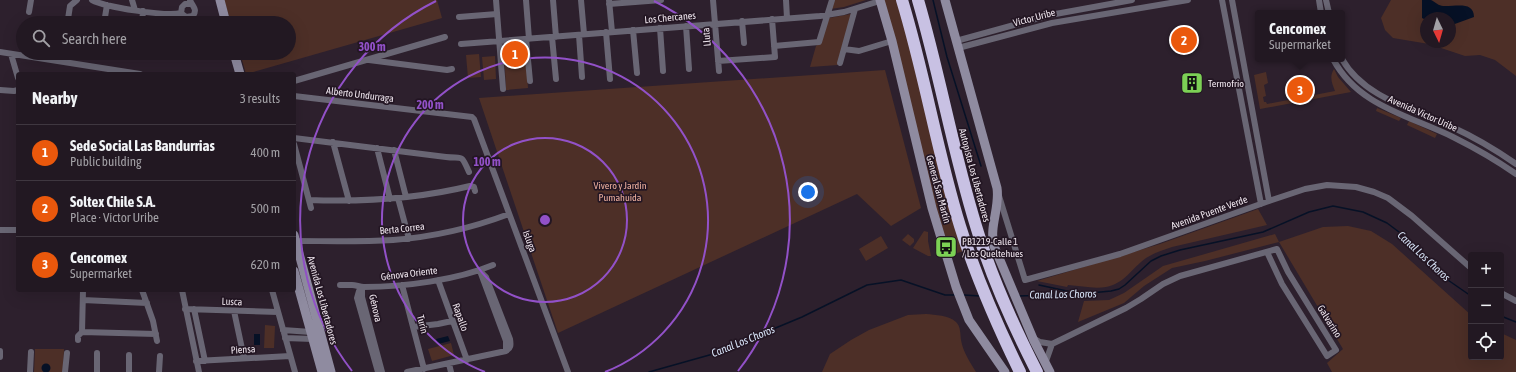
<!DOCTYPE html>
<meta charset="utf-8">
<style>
:root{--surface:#221822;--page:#2a212a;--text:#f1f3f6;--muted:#a2a0a5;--line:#3f3740;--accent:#ea580c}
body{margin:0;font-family:"Asap Condensed",sans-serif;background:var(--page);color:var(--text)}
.controls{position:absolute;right:12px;bottom:12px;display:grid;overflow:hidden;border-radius:4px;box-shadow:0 4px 16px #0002}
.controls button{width:36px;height:36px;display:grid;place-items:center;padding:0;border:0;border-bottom:1px solid var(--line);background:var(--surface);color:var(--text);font:20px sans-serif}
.compass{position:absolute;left:1420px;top:12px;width:36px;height:36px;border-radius:50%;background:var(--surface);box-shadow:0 4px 16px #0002;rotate:175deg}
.you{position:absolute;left:808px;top:192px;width:14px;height:14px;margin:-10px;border:3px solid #fff;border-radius:50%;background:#1a73e8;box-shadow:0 0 0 6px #1a73e833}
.badge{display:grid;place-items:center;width:26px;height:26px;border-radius:50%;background:var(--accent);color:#fff;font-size:13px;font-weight:700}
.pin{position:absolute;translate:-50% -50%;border:2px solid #fff;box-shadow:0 1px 4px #0006}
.popup{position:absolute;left:1255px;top:10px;width:90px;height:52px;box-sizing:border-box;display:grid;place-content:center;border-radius:4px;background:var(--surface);filter:drop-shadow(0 1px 3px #0005);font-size:13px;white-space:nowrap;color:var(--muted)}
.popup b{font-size:15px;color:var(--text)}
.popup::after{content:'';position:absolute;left:50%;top:100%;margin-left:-8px;border:8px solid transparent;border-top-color:var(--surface)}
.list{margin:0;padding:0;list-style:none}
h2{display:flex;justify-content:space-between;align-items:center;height:52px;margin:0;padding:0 16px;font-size:17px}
h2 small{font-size:13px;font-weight:400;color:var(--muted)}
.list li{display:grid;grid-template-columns:26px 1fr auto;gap:12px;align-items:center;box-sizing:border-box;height:56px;padding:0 16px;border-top:1px solid var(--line)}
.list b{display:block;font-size:15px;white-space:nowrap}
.list p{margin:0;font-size:13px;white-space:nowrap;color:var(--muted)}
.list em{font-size:13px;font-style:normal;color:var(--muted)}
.icon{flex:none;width:22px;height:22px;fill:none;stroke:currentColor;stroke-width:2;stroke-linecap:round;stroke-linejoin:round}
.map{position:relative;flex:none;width:1516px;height:372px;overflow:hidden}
.search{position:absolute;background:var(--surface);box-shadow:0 4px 16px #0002;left:16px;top:16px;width:280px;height:44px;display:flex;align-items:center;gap:10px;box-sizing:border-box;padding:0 14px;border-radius:22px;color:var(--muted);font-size:15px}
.panel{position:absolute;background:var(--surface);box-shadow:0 4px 16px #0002;left:16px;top:72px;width:280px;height:220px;border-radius:4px}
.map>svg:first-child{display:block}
.green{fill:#4d2f27;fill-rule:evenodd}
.water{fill:#061126}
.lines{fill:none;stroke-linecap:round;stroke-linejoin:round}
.stream{stroke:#061126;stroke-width:1.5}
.street{stroke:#696674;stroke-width:6}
.secondary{stroke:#8f8ba0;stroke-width:9}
.highway{stroke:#c8c1e3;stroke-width:12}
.ring{fill:none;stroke:#9251c8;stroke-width:2}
.labels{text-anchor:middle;stroke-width:3.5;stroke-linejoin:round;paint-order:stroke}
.street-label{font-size:10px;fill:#efe6ee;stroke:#231623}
.poi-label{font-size:10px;fill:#efe6ee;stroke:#231623;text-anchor:start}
.park-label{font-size:10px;fill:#eeb09f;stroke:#231623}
.water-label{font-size:11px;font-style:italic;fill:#d6e2f6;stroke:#231623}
.centre{fill:#9251c8;stroke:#231623;stroke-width:2}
.ring-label{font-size:12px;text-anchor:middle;font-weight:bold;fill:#9251c8;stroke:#231623;stroke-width:3.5;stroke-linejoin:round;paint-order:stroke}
</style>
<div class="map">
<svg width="1516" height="372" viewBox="0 0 1516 372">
<rect width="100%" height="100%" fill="#2d202d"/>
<path class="green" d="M224,0H437L442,18L246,74L240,53H289V23H231Z
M834,0H866L844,7L830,9Z
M883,0H899L964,251L951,255L936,207Z
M1391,0H1516V76L1495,60L1480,55L1465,56L1429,44L1393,38L1385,30L1381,18ZM1426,18H1450V42H1426Z
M851,14L838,65L810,67L816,46L821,42L829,18Z
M523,43L525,46L528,88L506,90L504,48L505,45Z
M479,54L481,77L468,78L466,55Z
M495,56L496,79L484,80L482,57Z
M1334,69L1338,77L1351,92L1260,109L1254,75L1266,72L1268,83L1264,85L1266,96L1263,97L1264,102H1266L1267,104L1335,91C1332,83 1329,77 1334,69Z
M885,70L921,208L891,226L857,194L558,333L479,98Z
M1377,108L1401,118L1399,121L1376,111Z
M1409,121L1437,134L1435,138L1407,125Z
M1258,209L1267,225L1172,247C1163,250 1154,253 1146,258C1132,268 1124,284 1106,287C1094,289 1081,286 1068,285L1067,287L1037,281L1160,244Z
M1348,226L1371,231L1392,244L1471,315V357H1501V333L1516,340V372H1332L1327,363L1343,349L1279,242L1205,261L1172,268L1144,286L1124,303L1078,322L1084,301L1109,300L1124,293L1163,266L1275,234L1279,242L1323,227Z
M924,231L928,232V241L931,256H928L913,248Z
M908,234L914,239V242L910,246L902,240Z
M881,236L888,248L866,261L859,249Z
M926,314C935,315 949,315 956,322C961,327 960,334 961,340C963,352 970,362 976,372H822L830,354L851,340L869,330L908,315Z
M265,325L275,326L274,348H264Z
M451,343L454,355L432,361L428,349Z
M35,349H64L63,372H34Z"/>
<path class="water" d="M1422,0C1425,0 1429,0 1431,0C1435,2 1439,6 1443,6C1454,7 1474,0 1474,17L1452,25H1450V18H1426V20L1422,18Z
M254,334H260V345H254Z
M448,336L450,341L438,344L436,339Z
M41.5 368a4.5 4.5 0 1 1 9 0a4.5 4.5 0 1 1-9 0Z"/>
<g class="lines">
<path class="stream" d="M933,0L947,57L981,166
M1039,285L1076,293
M964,295L980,296
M1018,296L1080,294L1111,291L1119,289L1125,285L1151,261L1161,256L1180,250L1263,232L1309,212L1333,206L1363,212L1387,223L1407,238L1445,278L1471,296
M1501,316L1516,322
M649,372L713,354L802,317L867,285L901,280L945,295H956"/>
<path class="street" d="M92,0C105,7 167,17 181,13
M132,0L135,10
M190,0C192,6 198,9 193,16L186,17L181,13L182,7L185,4H191
M496,0L503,89
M526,0L529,39
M553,0L556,37
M581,0L584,34
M609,0L612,32
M713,0L719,71
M786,0L787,18
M1222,0L1261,204
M1232,0L1269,201
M1319,0L1321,13
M1326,0L1329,13
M609,4L661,0
M29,12L31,0
M459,17L497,14
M68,19L70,6L77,0
M742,21L744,43
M104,23L107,5
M142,23L143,11
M178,23L182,15
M686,26L689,69
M660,28L663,71
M633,30L637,73
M606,32L610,79
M579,35L582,77
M552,37L556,79
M526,39L530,81
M956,41L1050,15L1132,0
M461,44L820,16L844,12L880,1
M774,46L819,42L832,0
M958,48L1052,23L1188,0
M844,49L859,51L892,41
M0,52L140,74
M11,54L18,78
M1333,59C1358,106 1408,115 1453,137C1475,148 1496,160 1516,174
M1342,59C1364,98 1414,109 1452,127C1474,137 1496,150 1516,164
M369,60L447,70L452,69
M718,61L775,57L772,19
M840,63L855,9
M294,81L445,37
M0,90L14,91L18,90
M294,96L472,117L474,119L568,372
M294,138L446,157C464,159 461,154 469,172
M333,142L349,201
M294,144L311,208
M377,148L390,199
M394,150L406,197
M999,196L1025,280L1120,254L1269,201L1305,189L1327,185L1356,187L1374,192L1388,198L1412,216L1471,268
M398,198L409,239
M309,200C364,202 417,199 470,186L474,187L475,191
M0,230H18
M294,241C327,241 360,242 393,240C433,237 472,228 509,214
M480,271L506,341V350
M438,280L467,360
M340,285C344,285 348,285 352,285C356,285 360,287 364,287C404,287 457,280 493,265
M402,285L424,369
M362,288L359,291L357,298L378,372
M362,288V297L382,372
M142,290L153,321L157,341
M182,290L199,372
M272,290L295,372
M1501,293L1516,301
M83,300L147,303
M185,309L278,312
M194,309L205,361
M234,311L244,358
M413,327L438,324L452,321
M283,330L311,332
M82,332L156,334
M285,338L313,339
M1033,338L1040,342L1052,344
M78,340V336L82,332L83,290
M0,357V351
M196,361L290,356
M449,364L451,372
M1045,364L1052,344L1126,308L1141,299L1163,284L1180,276L1277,249L1288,272L1336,350L1327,356L1282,284L1267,252
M30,372L31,352
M65,372L67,353
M97,372V353
M129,372V355
M159,372L160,356
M407,372L506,351C511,348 511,345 510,339L486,277L480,271"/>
<path class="secondary" d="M220,0L226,23
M880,0L892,41L932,208L956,287L969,320L1005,372
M945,0L997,188C1000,208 989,226 994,246L1034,341L1050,372
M234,53L240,74
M294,235L331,372
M294,271L322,372"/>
<path class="highway" d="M902,0C925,75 937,152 960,226C976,277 997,325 1020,372
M918,0C940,75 953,152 976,226C991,277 1013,325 1037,372"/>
</g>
<g class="ring">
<circle cx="545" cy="220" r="82"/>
<path d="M485 372A163 163 0 1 1 605 372"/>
<path d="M352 371A245 245 0 0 1 436 1M654 1A245 245 0 0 1 738 371"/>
</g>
<defs>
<g id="building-square" transform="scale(1.15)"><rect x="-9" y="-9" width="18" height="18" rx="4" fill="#7cd155" stroke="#231623"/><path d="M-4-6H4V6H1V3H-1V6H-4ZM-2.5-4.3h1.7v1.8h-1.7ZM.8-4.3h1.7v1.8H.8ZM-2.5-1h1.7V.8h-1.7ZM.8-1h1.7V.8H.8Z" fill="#111"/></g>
<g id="bus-square" transform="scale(1.15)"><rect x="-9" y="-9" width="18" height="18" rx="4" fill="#7cd155" stroke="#231623"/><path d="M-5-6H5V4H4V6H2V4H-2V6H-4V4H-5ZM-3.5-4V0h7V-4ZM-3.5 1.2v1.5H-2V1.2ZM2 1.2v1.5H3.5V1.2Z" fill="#111"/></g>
</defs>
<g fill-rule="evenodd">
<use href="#building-square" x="1192" y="83"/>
<use href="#bus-square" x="946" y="247"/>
</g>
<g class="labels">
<g class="street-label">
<text transform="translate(670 17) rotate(-5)" y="4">Los Chercanes</text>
<text transform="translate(1034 17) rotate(-15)" y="4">Víctor Uribe</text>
<text transform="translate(706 37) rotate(-95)" y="4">Lluta</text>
<text transform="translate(360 94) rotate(7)" y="4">Alberto Undurraga</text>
<text transform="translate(1423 113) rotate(24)" y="4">Avenida Victor Uribe</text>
<text transform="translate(975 175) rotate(75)" y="4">Autopista Los Libertadores</text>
<text transform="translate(939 189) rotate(75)" y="4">General San Martín</text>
<text transform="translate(1209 212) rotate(-20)" y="4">Avenida Puente Verde</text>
<text transform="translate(402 228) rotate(-6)" y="4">Berta Correa</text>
<text transform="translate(530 241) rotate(70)" y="4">Isluga</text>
<text transform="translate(409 273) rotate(-7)" y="4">Génova Oriente</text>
<text transform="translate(323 300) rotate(75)" y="4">Avenida Los Libertadores</text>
<text transform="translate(232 301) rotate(2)" y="4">Lusca</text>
<text transform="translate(376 308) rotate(77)" y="4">Génova</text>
<text transform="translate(461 317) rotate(70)" y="4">Rapallo</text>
<text transform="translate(1330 321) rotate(58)" y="4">Galvarino</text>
<text transform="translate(423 324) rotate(75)" y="4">Turín</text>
<text transform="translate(243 349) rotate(-4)" y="4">Piensa</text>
</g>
<g class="poi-label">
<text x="1208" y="87">Termofrio</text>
<text x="962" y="245">PB1219-Calle 1<tspan x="962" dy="12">/ Los Queltehues</tspan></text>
</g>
<g class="park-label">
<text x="620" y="189">Vivero y Jardín<tspan x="620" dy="12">Pumahuida</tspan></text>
</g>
<g class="water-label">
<text transform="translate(1424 256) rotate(43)" y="4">Canal Los Choros</text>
<text transform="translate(1063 294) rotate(-1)" y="4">Canal Los Choros</text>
<text transform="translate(743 341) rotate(-22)" y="4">Canal Los Choros</text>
</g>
</g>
<circle cx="545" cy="220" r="6" class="centre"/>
<g class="ring-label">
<text x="372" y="51">300 m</text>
<text x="430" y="109">200 m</text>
<text x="487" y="166">100 m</text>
</g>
</svg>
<div class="controls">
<button>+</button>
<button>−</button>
<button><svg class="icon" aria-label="locate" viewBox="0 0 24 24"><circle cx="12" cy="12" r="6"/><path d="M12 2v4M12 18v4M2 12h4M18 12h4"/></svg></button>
</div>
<svg class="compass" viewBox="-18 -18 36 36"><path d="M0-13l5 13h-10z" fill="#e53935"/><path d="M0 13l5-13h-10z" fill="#a2a0a5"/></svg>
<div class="you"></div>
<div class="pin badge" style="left:515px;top:54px">1</div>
<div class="pin badge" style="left:1184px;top:40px">2</div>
<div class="pin badge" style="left:1300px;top:90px">3</div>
<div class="popup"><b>Cencomex</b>Supermarket</div>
<div class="search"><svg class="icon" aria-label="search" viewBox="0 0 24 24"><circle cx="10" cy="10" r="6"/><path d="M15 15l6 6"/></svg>Search here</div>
<section class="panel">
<h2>Nearby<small>3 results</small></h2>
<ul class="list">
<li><span class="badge">1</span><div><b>Sede Social Las Bandurrias</b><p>Public building</p></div><em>400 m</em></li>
<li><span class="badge">2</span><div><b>Soltex Chile S.A.</b><p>Place · Víctor Uribe</p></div><em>500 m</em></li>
<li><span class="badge">3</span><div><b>Cencomex</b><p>Supermarket</p></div><em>620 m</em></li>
</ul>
</section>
</div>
